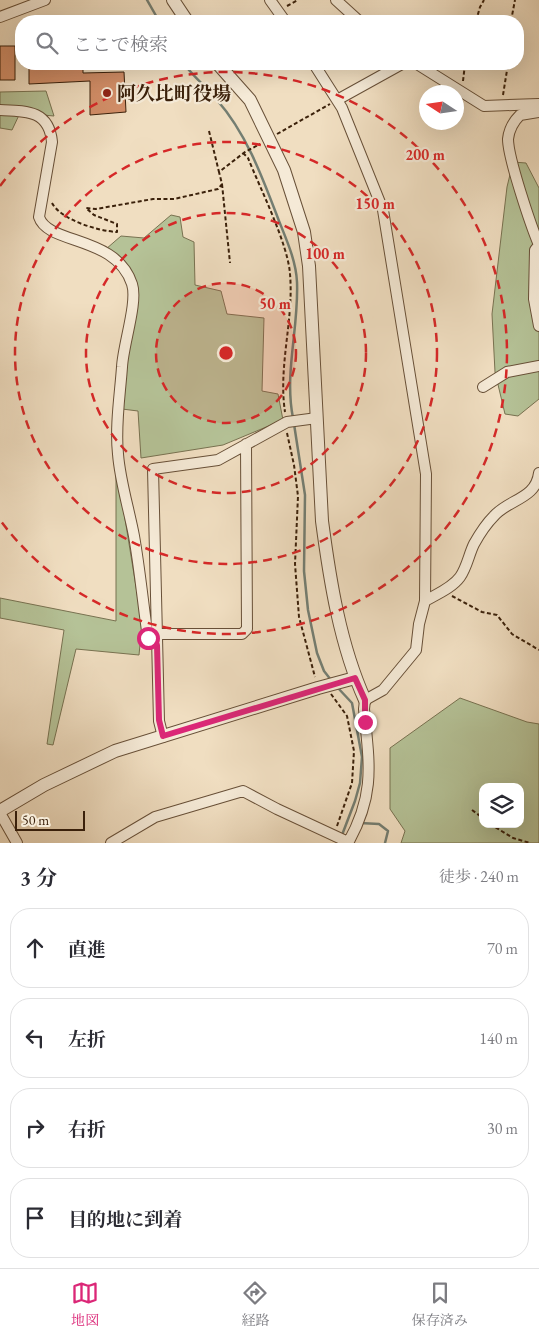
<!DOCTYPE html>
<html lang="ja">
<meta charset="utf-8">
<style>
:root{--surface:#fff;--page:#f7f7f7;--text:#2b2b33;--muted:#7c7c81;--line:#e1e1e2;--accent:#db2777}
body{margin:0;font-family:"EB Garamond","Noto Serif JP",serif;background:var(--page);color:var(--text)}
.controls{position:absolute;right:15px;bottom:15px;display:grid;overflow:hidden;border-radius:10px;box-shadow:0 5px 20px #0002}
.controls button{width:45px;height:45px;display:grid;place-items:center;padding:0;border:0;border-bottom:1px solid var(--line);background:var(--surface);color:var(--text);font:25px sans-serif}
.compass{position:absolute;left:419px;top:85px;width:45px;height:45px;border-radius:50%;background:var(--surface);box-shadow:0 5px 20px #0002;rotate:282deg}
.scale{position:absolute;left:15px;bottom:12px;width:70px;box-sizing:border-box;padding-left:5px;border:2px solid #3b210b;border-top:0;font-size:14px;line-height:18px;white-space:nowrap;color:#3b210b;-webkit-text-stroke:4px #f5ead7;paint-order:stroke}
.stop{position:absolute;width:15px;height:15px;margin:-11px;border:4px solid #db2777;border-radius:50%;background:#fff}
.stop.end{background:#db2777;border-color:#fff;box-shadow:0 1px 5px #0008}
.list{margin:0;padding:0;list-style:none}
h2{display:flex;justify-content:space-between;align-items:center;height:65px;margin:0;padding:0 20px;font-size:21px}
h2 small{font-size:16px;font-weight:400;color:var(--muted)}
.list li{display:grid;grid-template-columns:32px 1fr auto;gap:15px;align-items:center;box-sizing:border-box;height:80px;margin:0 10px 10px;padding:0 10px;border:1px solid var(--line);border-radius:20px}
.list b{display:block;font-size:19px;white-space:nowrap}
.list em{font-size:16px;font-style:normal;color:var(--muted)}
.icon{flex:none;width:28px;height:28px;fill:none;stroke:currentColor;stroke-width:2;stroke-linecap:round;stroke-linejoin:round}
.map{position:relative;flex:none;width:539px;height:843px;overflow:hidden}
.search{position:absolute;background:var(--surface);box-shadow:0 5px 20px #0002;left:15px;right:15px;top:15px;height:55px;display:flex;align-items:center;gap:12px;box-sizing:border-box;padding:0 18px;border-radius:20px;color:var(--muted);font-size:19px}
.sheet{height:425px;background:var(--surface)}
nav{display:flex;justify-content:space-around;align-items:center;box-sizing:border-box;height:70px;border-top:1px solid var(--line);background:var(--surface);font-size:14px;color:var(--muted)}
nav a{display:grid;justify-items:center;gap:2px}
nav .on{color:var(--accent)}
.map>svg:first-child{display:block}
.green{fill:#b5c297;stroke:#787251;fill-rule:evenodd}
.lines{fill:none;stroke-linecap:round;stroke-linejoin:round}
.stream{stroke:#747e72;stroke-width:2.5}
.building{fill:#d38f69;stroke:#3b210b}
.minor-casing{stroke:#685038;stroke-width:12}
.tertiary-casing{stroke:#685038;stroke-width:14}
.path{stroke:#3b210b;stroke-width:2;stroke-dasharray:4 2.5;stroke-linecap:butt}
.minor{stroke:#f5ead7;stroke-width:10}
.tertiary{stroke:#f5ead7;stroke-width:12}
.route{stroke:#db2777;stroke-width:6}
.ring{fill:none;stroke:#d62828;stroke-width:2.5;stroke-dasharray:9 6}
.poi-dot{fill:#8f2418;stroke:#f5ead7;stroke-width:2}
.labels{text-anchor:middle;stroke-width:4.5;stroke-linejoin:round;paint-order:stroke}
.poi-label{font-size:19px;font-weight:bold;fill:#3b210b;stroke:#f5ead7;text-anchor:start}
.centre{fill:#d62828;stroke:#f5ead7;stroke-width:2.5}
.ring-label{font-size:15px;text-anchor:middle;font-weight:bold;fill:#d62828;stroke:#f5ead7;stroke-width:4.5;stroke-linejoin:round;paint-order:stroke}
</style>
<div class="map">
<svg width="539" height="843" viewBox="0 0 539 843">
<rect width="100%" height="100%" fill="#f0dec1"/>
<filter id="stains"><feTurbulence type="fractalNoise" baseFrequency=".004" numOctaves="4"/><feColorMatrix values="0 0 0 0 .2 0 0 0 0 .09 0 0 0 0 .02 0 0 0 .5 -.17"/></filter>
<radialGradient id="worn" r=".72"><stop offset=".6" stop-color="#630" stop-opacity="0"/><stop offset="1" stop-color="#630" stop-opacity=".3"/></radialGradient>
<path class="green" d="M46,91L54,116L20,113L12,130L0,128V92Z
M513,162L526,163L539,188V399L518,416L505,414L495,372L492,314L507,187Z
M171,215L180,217L183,237L194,242L195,285L221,291L227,314L264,318L262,391L278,394L283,420L223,445L141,458L138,411L122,409L125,356L137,290L128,266L106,249L121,236L144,238Z
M116,463L142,624L139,655L76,649L53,745L47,744L64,630L0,618V598L116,621Z
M460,698L527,722L539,724V843H401L405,831L390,809V748ZM483,787H520V824H483Z"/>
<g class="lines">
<path class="stream" d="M147,0L159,21
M184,64C194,77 206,87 217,100C247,134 263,179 279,221C287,241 296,261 297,282C299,328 284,373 293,418
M294,424L305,495L304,571L308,610L317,653L324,671L331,680
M338,688L352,703L362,757L360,783L355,801L342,835
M360,823L379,824L388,831L385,843"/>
</g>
<path class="building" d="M0,46H15V80H0Z
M29,64H83V73L124,72L126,112L90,115V81L29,84Z"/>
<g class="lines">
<g class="minor-casing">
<path id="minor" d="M270,0L285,21
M336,0L359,21
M0,17L45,0
M314,64L342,108L383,210L426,474L425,601L419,624L416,650L383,690L365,700L364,709C369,763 376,793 348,843
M417,64L484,106L539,104
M337,100L402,64
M0,110C26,111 49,110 52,142L39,217C48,245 116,235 132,284C138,302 123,345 122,367C120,395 115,426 118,454C120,481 129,509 134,536C140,570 143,604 148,638L150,643L157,645
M539,245C531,226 508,158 508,139C509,130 513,122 520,115L539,112
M539,245L535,250L534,299L539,326
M483,387L507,372L539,366
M425,601C437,594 452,588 460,577C467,567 469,554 474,544C479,535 486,524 494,516C509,499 536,499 539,473
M157,634H242L247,629L246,444
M163,737L159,721L153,469L218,460L287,422L317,418
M0,813L17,843
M111,843L155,817L243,791L277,809L348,842"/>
</g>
<g class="tertiary-casing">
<path id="tertiary" d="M173,0L187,21
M218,64L250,100L284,170L304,232L309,266L322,521C330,581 340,645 365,700
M0,811L44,785L115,751L318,688L355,678"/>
</g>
<path class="path" d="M287,6L298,0
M476,21L480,7L484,0
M511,21L515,0
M463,81L465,64
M503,95L508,64
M209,131L219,172L245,152L260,144
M277,134L330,104
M243,153L248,158C260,188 288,244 290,274C294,320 278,366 285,412
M222,184L230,263
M52,203C61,220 98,231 117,232V224L94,215L86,208L96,209L153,199H174L218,189L222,184L219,172
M287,433L294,465L298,496L295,564L299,617L315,677
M452,596L482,612L497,615L512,634L539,650
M331,694L347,716L354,751L352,783L337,826
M472,810L483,818
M490,824L513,838L530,843"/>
<use href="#minor" class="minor"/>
<use href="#tertiary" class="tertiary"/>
</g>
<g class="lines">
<path class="route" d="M148,638L150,643L157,645L159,720L163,736L355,678L365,700V722"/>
</g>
<circle cx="226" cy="353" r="70" fill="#d62828" fill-opacity=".12"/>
<g class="ring">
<circle cx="226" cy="353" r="70"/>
<circle cx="226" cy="353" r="140"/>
<circle cx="226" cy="353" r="211"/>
<path d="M0 186A281 281 0 1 1 0 520"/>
</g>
<circle class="poi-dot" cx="107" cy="93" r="5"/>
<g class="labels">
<g class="poi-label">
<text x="117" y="100">阿久比町役場</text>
</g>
</g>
<circle cx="226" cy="353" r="8" class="centre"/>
<g class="ring-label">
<text x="425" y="160">200 m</text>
<text x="375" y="209">150 m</text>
<text x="325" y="259">100 m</text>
<text x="275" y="309">50 m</text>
</g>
<rect width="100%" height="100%" filter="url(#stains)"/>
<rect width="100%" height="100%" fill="url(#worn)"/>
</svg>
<div class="controls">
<button><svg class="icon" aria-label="layers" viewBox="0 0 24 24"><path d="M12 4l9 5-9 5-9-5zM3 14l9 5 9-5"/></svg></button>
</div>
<svg class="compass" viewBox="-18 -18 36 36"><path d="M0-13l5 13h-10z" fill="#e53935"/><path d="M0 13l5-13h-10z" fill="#7c7c81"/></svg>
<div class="scale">50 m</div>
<div class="stop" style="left:148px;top:638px"></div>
<div class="stop end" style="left:365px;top:722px"></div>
<div class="search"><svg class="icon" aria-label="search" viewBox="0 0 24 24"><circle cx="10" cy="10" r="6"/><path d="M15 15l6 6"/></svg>ここで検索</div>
</div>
<section class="sheet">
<h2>3 分<small>徒歩 · 240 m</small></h2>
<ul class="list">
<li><svg class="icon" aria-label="ahead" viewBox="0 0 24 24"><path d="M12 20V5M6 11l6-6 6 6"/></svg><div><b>直進</b></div><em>70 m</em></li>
<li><svg class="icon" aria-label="left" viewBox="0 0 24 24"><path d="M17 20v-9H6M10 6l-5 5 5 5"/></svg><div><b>左折</b></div><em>140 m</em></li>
<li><svg class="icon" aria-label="right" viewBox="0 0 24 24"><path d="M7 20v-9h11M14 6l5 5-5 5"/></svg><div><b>右折</b></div><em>30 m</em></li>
<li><svg class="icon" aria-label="arrive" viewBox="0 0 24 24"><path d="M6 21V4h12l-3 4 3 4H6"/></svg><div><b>目的地に到着</b></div></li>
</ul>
</section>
<nav>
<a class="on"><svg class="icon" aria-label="map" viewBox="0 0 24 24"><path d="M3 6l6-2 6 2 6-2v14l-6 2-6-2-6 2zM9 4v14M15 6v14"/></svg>地図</a>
<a><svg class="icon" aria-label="directions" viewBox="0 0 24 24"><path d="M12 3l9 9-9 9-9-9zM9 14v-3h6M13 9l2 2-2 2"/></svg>経路</a>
<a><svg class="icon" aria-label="saved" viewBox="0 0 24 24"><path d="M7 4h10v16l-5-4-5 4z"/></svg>保存済み</a>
</nav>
